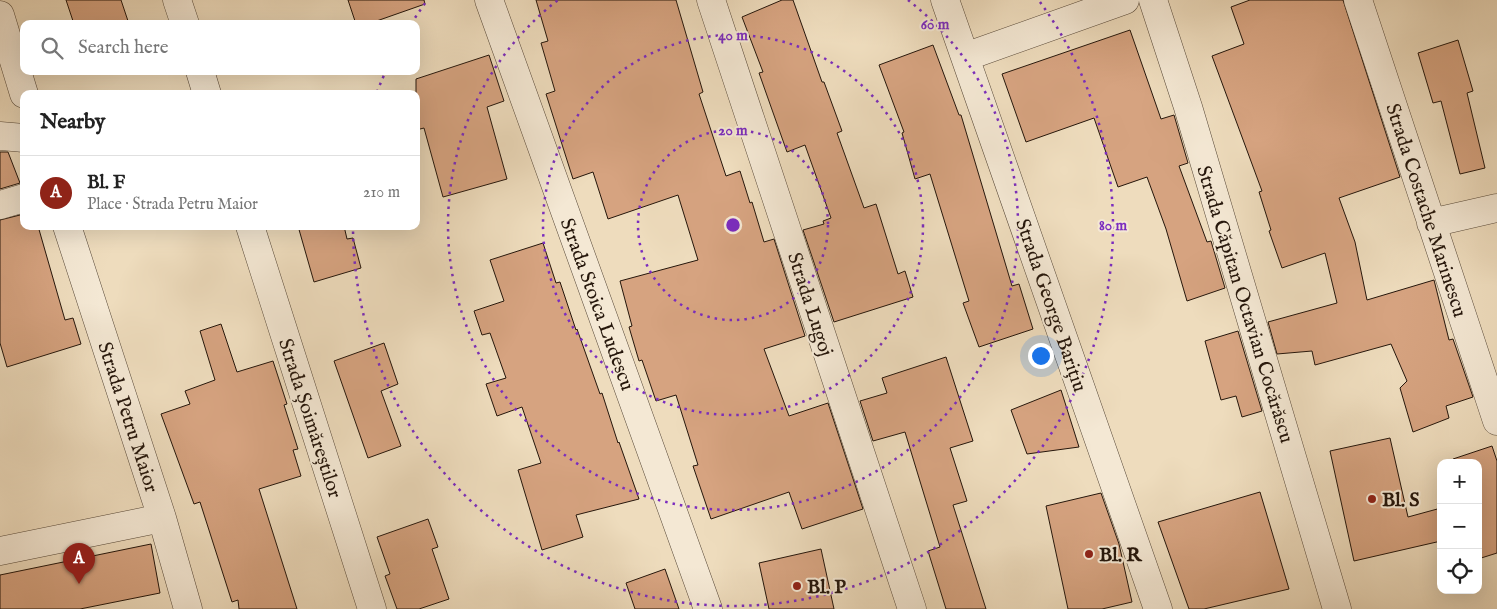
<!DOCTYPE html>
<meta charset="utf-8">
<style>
:root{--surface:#fff;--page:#f6f6f6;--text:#222;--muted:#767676;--line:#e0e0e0;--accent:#8f2418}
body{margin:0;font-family:"IM FELL English",serif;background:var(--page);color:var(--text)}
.controls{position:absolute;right:15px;bottom:15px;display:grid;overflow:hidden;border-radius:10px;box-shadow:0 5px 20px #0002}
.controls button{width:45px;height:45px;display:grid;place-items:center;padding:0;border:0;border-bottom:1px solid var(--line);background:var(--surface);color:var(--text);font:25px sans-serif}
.you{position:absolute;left:1040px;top:355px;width:18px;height:18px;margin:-12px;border:4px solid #fff;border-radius:50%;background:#1a73e8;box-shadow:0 0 0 8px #1a73e833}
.badge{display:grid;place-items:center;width:32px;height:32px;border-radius:50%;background:var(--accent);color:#fff;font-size:16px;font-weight:700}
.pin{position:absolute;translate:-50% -41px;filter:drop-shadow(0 1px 2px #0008)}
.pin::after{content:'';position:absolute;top:26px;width:18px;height:15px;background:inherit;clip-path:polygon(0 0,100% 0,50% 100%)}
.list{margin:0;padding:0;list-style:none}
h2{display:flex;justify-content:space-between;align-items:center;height:65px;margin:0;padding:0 20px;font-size:21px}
h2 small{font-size:16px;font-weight:400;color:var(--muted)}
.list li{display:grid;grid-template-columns:32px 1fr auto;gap:15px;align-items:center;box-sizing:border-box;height:75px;padding:0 20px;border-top:1px solid var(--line)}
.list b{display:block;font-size:19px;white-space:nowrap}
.list p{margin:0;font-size:16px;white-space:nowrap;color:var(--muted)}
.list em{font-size:16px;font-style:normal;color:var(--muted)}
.icon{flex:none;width:28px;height:28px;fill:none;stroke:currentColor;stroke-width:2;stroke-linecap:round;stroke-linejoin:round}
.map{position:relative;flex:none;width:1497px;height:609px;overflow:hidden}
.search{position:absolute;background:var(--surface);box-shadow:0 5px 20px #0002;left:20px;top:20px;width:400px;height:55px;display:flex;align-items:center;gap:12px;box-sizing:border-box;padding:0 18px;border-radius:10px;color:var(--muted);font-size:19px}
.panel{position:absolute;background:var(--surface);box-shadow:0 5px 20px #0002;left:20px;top:90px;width:400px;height:140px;border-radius:10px}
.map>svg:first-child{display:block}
.building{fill:#d6a380;stroke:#25160b}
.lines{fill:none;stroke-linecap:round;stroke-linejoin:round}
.minor-casing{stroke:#574838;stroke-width:29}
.minor{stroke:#f4e8d4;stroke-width:28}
.ring{fill:none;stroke:#7b2cbf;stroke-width:2.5;stroke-dasharray:2.5 5}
.poi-dot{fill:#8f2418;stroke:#f4e8d4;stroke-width:2}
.labels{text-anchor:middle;stroke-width:4;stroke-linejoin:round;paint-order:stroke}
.street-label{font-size:20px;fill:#25160b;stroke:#f4e8d4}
.poi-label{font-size:20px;font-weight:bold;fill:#25160b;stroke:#f4e8d4;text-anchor:start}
.centre{fill:#7b2cbf;stroke:#f4e8d4;stroke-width:2.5}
.ring-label{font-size:15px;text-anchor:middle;font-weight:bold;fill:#7b2cbf;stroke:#f4e8d4;stroke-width:4;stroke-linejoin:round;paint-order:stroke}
</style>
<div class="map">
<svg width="1497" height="609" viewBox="0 0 1497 609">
<rect width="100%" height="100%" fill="#eedcbd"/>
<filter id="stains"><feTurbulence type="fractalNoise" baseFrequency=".004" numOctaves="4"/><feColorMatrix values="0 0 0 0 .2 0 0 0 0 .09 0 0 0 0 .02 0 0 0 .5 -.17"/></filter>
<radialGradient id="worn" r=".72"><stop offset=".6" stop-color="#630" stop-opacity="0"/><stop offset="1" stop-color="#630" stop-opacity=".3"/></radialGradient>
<path class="building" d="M66,0H121L129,24H74Z
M348,0H424L425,4L368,24H356Z
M536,0H676L703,92L699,94L726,176L740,171L750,203L752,202L764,242L774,239L805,336L764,349L789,416L828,403L863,509L802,529L789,492L711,519L693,466L698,465L676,395L656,401L642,360L639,361L629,327L632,326L620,281L698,260L678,195L608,219L593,172L573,179L546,94L555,91L541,43L548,41Z
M782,0H793L822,82H824L842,131L837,133L864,208L876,204L898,274L905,271L913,297L834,322L803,230L824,224L823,221L831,218L805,145L787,152L759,73L763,72L742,17Z
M1250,0H1343L1400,177L1339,198L1355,242L1367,300L1434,280L1449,340L1453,339L1473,397L1446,406L1449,418L1413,432L1400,388L1407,381L1391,344L1315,365L1312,351L1277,354L1268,322L1337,303L1325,253L1282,268L1269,231L1271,230L1259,192L1262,191L1212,56L1244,44L1231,7Z
M1130,30L1161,119L1174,115L1188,163L1179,166L1207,242L1211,241L1225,288L1187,301L1166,229L1147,177L1118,187L1094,118L1026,142L1002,74Z
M1458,40L1473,91L1467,93L1485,168L1460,174L1441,101L1433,103L1418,53Z
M933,45L959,115H961L1012,286L1019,284L1033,329L979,347L963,303L969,301L930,174L915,179L902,133L904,132L879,65Z
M489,55L504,101L487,107L507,179L443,197L424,128L416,130V79Z
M0,152H8L20,183L0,189Z
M24,214V226H38L65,320L73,318L81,344L7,367L0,343V220Z
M298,226H344L347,239L353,238L361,268L314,282Z
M543,243L556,283L560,282L576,330L577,329L600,394L602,393L618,443L619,442L639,499L576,515L583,537L542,550L518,470L541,463L522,407L497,416L486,384L506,378L490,333L482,335L474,311L504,301L490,260Z
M221,324L237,372L273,361L287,404L284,405L298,449L293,450L301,476L259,489L297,609H239L238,600L232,602L200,502L194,504L161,414L190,404L185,391L215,380L200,331Z
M1238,331L1262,411L1242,417L1236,396L1221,400L1205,341Z
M384,343L398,384L381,391L401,446L368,458L334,361Z
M946,357L973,441L950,448L967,501L953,505L986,609H946L928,551L940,547L905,432L873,441L860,401L887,393L882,378Z
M1061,390L1079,447L1027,454L1011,410Z
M1390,438L1408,517L1441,508V541L1354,561L1330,451Z
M1492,446L1497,461V553L1478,559V463H1454L1453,459Z
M1260,492L1289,589L1204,609H1189L1158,522Z
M1101,493L1119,544L1132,602L1102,609H1068L1046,506Z
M428,519L438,547L432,549L449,599L419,609H397L385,576L390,574L377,537Z
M151,544L160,593L80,609H0V575Z
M821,549L834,609H769L759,563Z
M665,569L679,609H635L626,583Z"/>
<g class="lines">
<g class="minor-casing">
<path id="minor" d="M177,0L185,24
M489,0L708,609
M711,0L912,609
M945,0L1158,609
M1153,0L1188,107L1337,609
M1358,0L1497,421
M0,15L24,94
M965,57L1125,0
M200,71L207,94
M0,136L24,138
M0,205L24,198
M1431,223L1497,208
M67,226L162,518L188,609
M250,226L372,609
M0,551L162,518"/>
</g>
<use href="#minor" class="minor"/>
</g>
<g class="ring">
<circle cx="733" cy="225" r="95"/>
<circle cx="733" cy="225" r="190"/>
<path d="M908 0A285 285 0 1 1 558 0"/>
<path d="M377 92A380 380 0 0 1 385 73M411 24A380 380 0 0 1 426 2M1040 2A380 380 0 1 1 353 228"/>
</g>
<g class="poi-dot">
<circle cx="1372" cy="499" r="5"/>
<circle cx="1089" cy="554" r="5"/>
<circle cx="797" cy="586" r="5"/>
</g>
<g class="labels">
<g class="street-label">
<text transform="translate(1427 210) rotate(72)" y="7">Strada Costache Marinescu</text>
<text transform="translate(598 304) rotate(70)" y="7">Strada Stoica Ludescu</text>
<text transform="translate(811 304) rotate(72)" y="7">Strada Lugoj</text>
<text transform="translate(1246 304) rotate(73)" y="7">Strada Căpitan Octavian Cocărăscu</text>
<text transform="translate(1052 305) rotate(71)" y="7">Strada George Barițiu</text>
<text transform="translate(129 417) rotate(72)" y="7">Strada Petru Maior</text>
<text transform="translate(311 418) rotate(72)" y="7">Strada Șoimăreștilor</text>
</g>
<g class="poi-label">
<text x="1382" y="506">Bl. S</text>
<text x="1099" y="561">Bl. R</text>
<text x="807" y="593">Bl. P</text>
</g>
</g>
<circle cx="733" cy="225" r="8" class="centre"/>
<g class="ring-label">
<text x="935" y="29">60 m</text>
<text x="733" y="40">40 m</text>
<text x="733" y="135">20 m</text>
<text x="1113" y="230">80 m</text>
</g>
<rect width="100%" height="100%" filter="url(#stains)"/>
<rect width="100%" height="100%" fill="url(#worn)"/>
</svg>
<div class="controls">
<button>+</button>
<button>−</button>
<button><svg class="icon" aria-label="locate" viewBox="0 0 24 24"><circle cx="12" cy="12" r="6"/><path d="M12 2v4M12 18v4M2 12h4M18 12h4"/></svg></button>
</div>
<div class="you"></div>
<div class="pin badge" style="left:79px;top:584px">A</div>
<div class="search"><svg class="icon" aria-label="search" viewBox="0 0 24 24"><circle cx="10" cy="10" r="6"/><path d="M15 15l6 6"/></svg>Search here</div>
<section class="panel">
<h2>Nearby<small></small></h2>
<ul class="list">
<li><span class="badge">A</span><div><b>Bl. F</b><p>Place · Strada Petru Maior</p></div><em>210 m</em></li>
</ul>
</section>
</div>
